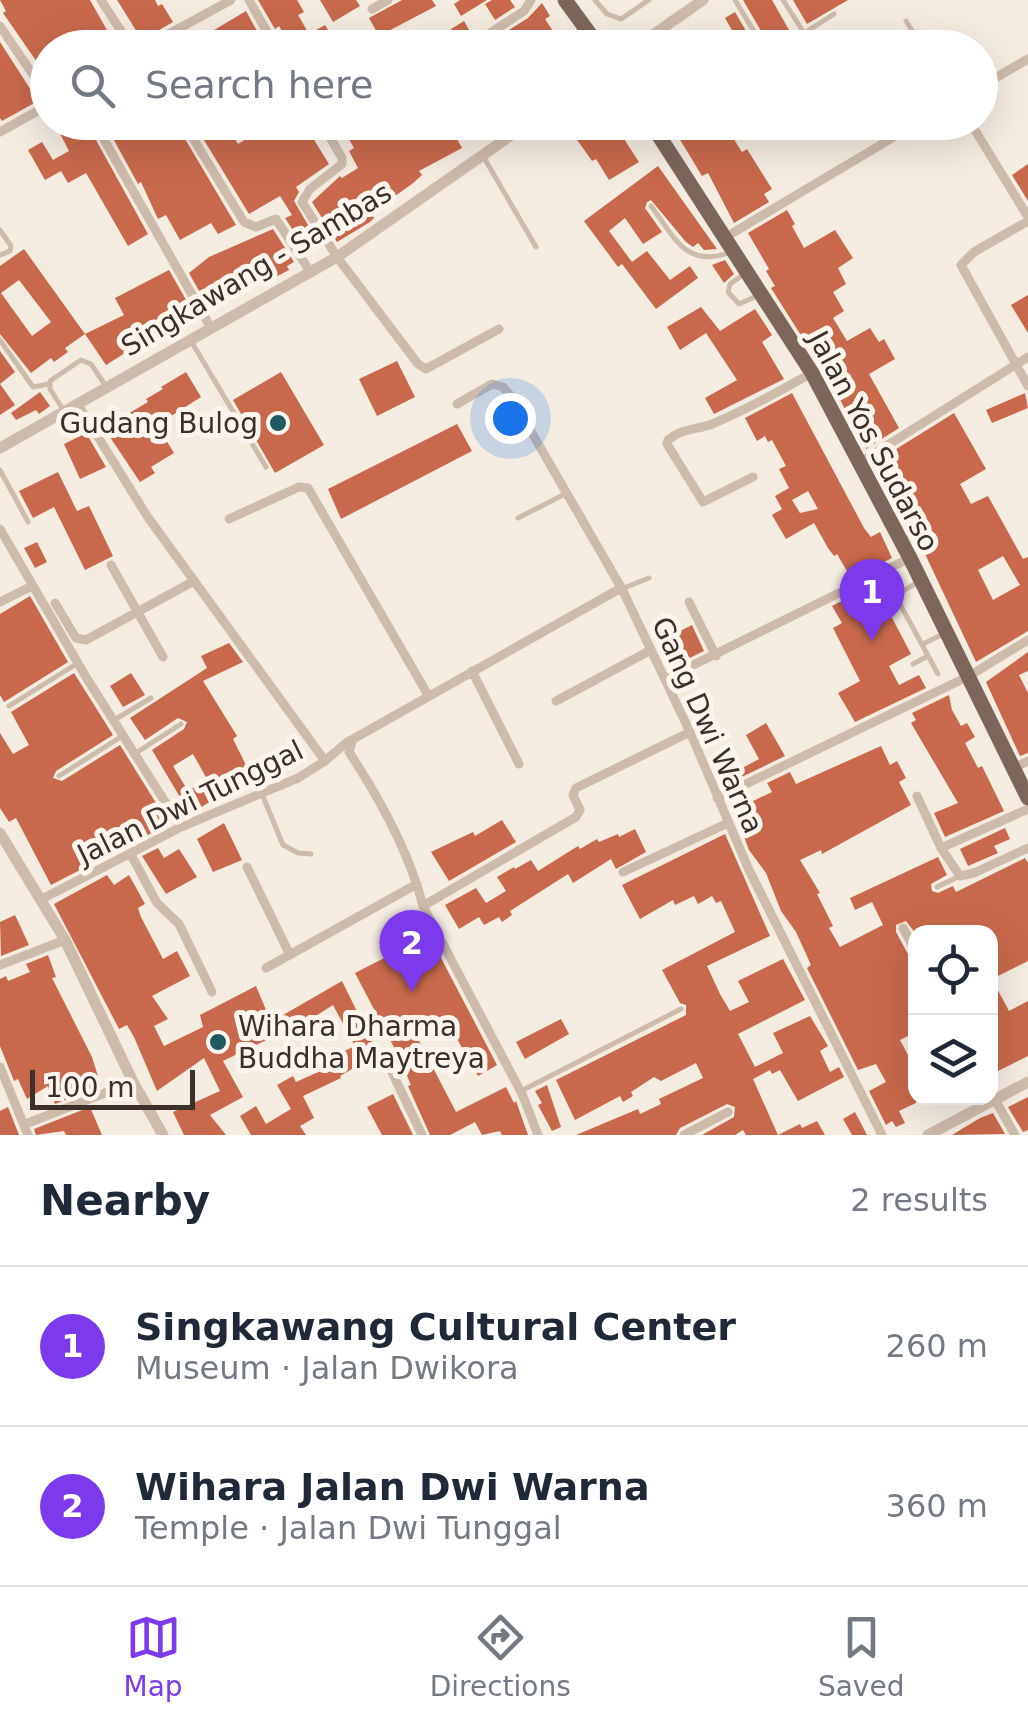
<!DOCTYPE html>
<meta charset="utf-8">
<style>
:root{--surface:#fff;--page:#f6f6f7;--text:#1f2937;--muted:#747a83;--line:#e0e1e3;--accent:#7c3aed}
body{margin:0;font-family:"DejaVu Sans",sans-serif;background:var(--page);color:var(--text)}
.controls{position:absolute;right:30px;bottom:30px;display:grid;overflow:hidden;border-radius:20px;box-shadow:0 10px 40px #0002}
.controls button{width:90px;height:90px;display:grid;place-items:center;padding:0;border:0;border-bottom:2px solid var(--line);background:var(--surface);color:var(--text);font:50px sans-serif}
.scale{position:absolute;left:30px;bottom:25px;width:165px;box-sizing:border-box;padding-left:10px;border:5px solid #3b302b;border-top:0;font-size:28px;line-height:35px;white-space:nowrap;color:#3b302b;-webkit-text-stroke:8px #fbf5ee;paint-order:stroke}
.you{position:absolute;left:510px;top:418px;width:35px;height:35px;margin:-25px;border:8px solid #fff;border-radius:50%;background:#1a73e8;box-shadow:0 0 0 15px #1a73e833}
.badge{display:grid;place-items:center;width:65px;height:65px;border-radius:50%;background:var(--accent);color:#fff;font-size:32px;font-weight:700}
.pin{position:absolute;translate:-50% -82px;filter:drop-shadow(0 2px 5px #0008)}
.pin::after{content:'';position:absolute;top:52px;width:35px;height:30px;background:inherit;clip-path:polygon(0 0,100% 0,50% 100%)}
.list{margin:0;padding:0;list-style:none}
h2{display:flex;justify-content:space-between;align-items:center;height:130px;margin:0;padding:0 40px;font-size:42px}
h2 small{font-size:32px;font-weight:400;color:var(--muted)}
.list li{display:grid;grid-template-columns:65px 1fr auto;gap:30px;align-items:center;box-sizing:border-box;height:160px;padding:0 40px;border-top:2px solid var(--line)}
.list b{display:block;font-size:38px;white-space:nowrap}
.list p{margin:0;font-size:32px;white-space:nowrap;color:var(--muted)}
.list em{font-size:32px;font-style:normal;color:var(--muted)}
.icon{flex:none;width:55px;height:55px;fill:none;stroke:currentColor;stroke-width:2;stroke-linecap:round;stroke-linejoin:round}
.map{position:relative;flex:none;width:1028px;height:1135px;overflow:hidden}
.search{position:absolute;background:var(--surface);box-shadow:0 10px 40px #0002;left:30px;right:30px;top:30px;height:110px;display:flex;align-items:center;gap:25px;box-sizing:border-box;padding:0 35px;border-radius:55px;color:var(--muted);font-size:38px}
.sheet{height:450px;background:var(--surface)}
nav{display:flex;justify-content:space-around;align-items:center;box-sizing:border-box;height:140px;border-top:2px solid var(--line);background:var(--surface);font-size:28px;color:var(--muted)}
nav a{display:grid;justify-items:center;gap:5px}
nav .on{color:var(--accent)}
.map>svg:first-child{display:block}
.building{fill:#c8694b;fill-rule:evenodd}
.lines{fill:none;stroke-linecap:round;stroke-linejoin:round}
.service{stroke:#cdbbac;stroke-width:5}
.minor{stroke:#cdbbac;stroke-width:9}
.tertiary{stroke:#cdbbac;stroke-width:11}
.primary{stroke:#7d675c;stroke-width:15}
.poi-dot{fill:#1f5a5e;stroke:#fbf5ee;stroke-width:4}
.labels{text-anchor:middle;stroke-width:10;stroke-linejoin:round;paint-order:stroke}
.street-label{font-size:28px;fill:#3b302b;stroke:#fbf5ee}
.poi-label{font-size:28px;fill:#3b302b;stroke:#fbf5ee;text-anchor:end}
</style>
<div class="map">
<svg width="1028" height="1135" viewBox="0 0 1028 1135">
<rect width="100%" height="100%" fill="#f4ebe1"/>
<path class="building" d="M0,0H90L117,48H48V78L3,13L6,11Z
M117,0H155L158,6L162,4L173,22L142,40Z
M258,0H297L304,12L298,15L309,34L325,25L339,48H292L279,26L275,29Z
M320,0H356L360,6L333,22Z
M402,0H432L436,6L379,36L369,18Z
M460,0H487L461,16L454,4Z
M492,0H510L515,7L495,20L485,4Z
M743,0H772L789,30L768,43Z
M793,0H848L807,24Z
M542,3L550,16L545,19L564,48H519L509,30L528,18Z
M246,11L263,42L253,48H184Z
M735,12L756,48H742L725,18Z
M464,21L472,35L460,44L451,29Z
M0,42L38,101L2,121L0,118Z
M54,122H86L148,234L128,246L86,173L68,183L61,171L45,180L28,150L42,142L53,160L69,151Z
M104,122H175L236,225L218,234L211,223L180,240L166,215L158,219L141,182L138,184Z
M193,122H225L238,144L254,134L247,122H303L329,164L296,187L299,192L294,201L318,242L305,249L285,218L292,215L280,196L249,214Z
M339,122H388L397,137L424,122H484L457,139L462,148L419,171L422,175L412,184L395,196L378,202L380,206L371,212L374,218L370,222L337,242L312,202L340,176L342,178L358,168L349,151L354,148Z
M580,122H613L639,162L609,180L596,159L592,161L570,130Z
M664,122H723L742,152L747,149L772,189L764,194L769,202L734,223L708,173L702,176L676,133L672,136Z
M1028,164V201L1012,175Z
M658,166L717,249L704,250L698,243L693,247L686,242L651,200L647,202L645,208L662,232L643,244L625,218L609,231L632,262L647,251L670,280L690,266L698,278L656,309L622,264L618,267L584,221Z
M787,210L795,224L792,226L804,248L835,230L853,258L838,268L846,284L833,292L844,311L833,318L847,341L870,328L879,342L884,339L895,359L869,374L899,428L866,449L837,394L842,391L829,367L823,370L771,288L775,286L766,271L769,269L748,233Z
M273,229L294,262L287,266L289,270L272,279L262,280L235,296L230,288L207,305L189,273L209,257Z
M24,249L85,334L65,348L68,352L54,362L51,358L31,373L0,334V266ZM19,280L51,322L32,336L1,293Z
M725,260L734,274L724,283L712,265Z
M169,270L193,312L162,329L165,333L143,347L141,343L106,365L85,334L124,315L115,298Z
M1028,295V333L1011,305Z
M701,307L720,331L755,309L772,335L762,342L784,379L714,414L705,398L737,380L706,333L680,350L667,327Z
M0,351L15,372L0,384Z
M397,361L415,397L377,416L359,379Z
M186,372L201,397L157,425L174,453L151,467L155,473L140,482L104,428L148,402L146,399L163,389L161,387Z
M281,372L324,445L275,473L233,400Z
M0,384L15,405L0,415Z
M40,392L50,406L39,414L36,410L16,420L11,413Z
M792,393L864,528L871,537L880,532L892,558L851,578L837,554L834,556L828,548L814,523L786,539L772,515L782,509L775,496L789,488L779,469L786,466L772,440L768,442L765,436L757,441L745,418ZM808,491L818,509L800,513L792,500Z
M1025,393L1028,408L992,423L986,410Z
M954,413L986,469L960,484L971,504L988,496L1023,559L1028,557V631L976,662L917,537L924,533L925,527L920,523L912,526L877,461ZM1003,556L1020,585L993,600L978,570Z
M457,424L472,451L341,519L328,489Z
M86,433L106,467L80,479L64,444Z
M58,472L77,511L89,506L113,556L85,570L54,507L33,518L19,491Z
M37,542L47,562L35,568L24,548Z
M893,575L896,581L878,591L911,654L889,666L899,685L919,675L926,688L855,722L838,693L860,681L833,628L842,623L832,606Z
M30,596L68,662L4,702L0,695V614Z
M692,625L704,651L675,665L662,640Z
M229,643L243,662L203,681L237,736L233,739L256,785L218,802L216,798L190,814L152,750L184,729L187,722L178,718L145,740L130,718L207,668L201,656ZM193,754L207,779L188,791L173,766Z
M1028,652V671L1019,675L1028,693V753L1020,756L986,682Z
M74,673L113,735L56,771L53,778L62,781L120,745L169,824L51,885L16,818L9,822L0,808V733L13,754L29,745L11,712Z
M131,673L145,695L123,707L110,686Z
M949,695L952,710L961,726L967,723L975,737L965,743L978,768L982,766L1004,811L945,837L934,813L958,803L911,723L916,720L912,713Z
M766,723L785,756L723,786L720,780L759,759L746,735Z
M881,746L890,765L897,761L906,778L899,782L911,805L822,854L821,850L800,860L820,893L817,894L833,926L829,928L840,947L883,925L872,902L855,910L850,898L938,857L947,875L931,884L932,891L938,893L953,886L956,892L1025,858L1028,863V961L992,979L1009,1011L1028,1001V1056L990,1075V932L916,934L906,921L896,925V932L909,956L916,960V1032L900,1040L916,1070V1103L899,1111L905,1123L896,1127L892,1121L886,1125L869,1091L886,1082L876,1064L858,1070L807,968L811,965L796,932L781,911L766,873L749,850L734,810L772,792L767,783L790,772L796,784Z
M502,820L516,842L449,881L431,852L473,832L475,836Z
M224,823L242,860L213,872L197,839Z
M1005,828L1010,839L994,846L998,853L968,866L960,849Z
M635,829L646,852L616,869L611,859L573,883L568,874L510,911L512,915L502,922L499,917L484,925L479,917L459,929L445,905L476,888L486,903L506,891L497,877L514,867L515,869L531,860L538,871L578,846L580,849L597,839L599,842L618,834L619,837Z
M725,834L770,936L707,966L720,994L730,1011L749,1002L738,981L783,959L805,1000L738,1034L755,1067L783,1053L773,1033L810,1016L828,1046L820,1051L830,1072L839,1067L844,1077L798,1101L780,1070L772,1074L770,1070L753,1079L778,1135H746L743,1130L735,1135H702L734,1117L735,1107L727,1104L680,1128L676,1135H576L638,1109L640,1114L661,1104L659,1099L703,1078L696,1063L661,1081L654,1077L631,1092L633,1096L623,1102L620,1096L575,1120L556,1080L686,1015V1005L680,1003L662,970L735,932L721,901L716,903L712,896L698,904L694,896L675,905L673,900L640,919L622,885Z
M158,848L164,858L179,849L197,877L166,894L142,856Z
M107,875L114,885L129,875L145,904L138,908L141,917L163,959L177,951L190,976L152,996L168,1019L154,1026L164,1046L203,1027L200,1015L256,986L271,1022L342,981L378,1054L340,1076L341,1078L303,1096L314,1118L300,1126L306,1135H251L240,1116L256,1106L266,1124L291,1109L277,1085L293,1076L296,1082L338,1063L334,1056L355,1046L333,1005L281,1038L279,1034L223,1061L243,1097L210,1115L226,1135H184L173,1112L220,1091L204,1058L157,1091L134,1037L127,1025L119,1029L54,904Z
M15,915L29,945L1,956L0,922Z
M429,935L497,1065L478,1076L448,1023L418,1039L456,1112L506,1087L514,1103L516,1101L528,1135H502L500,1131L482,1135L475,1122L450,1135H430L408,1086L411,1085L398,1055L355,973Z
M48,955L56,977L52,978L92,1057L101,1086L55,1104L48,1086L27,1099L18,1079L14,1081L0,1046V979L6,976L8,981L30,972L26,964Z
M561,1019L569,1034L525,1059L516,1042Z
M547,1085L561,1127L552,1131L538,1105L542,1103L535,1091Z
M393,1094L413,1135H382L367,1107Z
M1028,1097V1130L1023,1132L1008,1107Z
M8,1107L19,1135H0V1111Z
M90,1107L102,1135H66L64,1131L36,1135L34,1129Z
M855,1112L867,1135H852L843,1119Z
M993,1113L1005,1134L952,1135L980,1118Z
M817,1121L825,1135H778L800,1124L802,1128Z"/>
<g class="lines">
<path class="service" d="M595,0L607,14L621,19L649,0
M735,0L764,48
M783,0L804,33
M906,21L923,48
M781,48L834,14
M483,156L536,247
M651,206C674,236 685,268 728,253
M0,230L11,246L10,251L0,255
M746,273L730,284L728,292L739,304L757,296
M0,340L33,387L49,384
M191,341L266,467
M64,411L50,389V381L81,360L91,364L105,385
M0,470L28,522
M518,518L567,493
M902,539L919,529
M919,582L895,595L938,674
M624,588L649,578
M923,644L945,633
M913,664L928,656
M9,706L78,663
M114,720L151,698
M136,753L181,724
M59,776L124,735
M262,794L283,845L298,853L311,854
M937,887L960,876
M521,1091L681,1009"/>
<path class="minor" d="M101,0L132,48
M249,0L276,48
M372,9L388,0
M0,26L48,97
M143,48L231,0
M467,48L524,11L531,0
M980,87L1028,59
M94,122L211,328
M183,122L244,222L256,227L276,219L309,270
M321,122L342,158V164L310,189L302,202L337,257L418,364L426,369L499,329
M970,122L1028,217
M0,132L48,105
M1028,221L974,252L961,265L1028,386
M726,237L919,122
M77,403L147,516L325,761
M457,404L492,384L503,387L510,395L622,589L690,732L749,870L882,1135
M859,463L1028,357
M753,477L703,502L667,444L668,440C682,428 697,430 712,424C747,410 779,391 812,373
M229,519L299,487L308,488L428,695
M0,529L86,677L181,827
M111,565L163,657
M0,602L32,586
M689,602L716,656
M55,603L76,638L86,640L194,581
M472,671L519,764
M665,679L910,558
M556,701L651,650
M353,739L349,752C380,799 409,851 423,906L523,1096L538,1135
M1013,768L1028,761
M917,796L941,848L960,876L974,873L1028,848
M717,798L969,676L1028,640
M941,848L1028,809
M130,853L157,903L179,924L212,992
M247,867L290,955
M623,872L728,823
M42,899L181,827L298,778L325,761L346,743L621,588
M423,906L576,817L580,810L573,795L576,788L690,732
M903,928L916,952
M0,965L65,940
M266,968L417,884
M0,1067L28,1135
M390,1068L422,1135
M990,1091L1015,1135
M28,1123L133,1082
M684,1135L728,1112"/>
<path class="tertiary" d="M634,48L703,0
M0,448L337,257L530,122
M0,833L65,940L133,1082L163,1135
M928,1135L1028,1082"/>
<path class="primary" d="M565,0L600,48
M650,122L812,373L910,558L1028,798"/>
</g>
<g class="poi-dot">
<circle cx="278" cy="423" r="10"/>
<circle cx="218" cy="1042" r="10"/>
</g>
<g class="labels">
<g class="street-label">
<text transform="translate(256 269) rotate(-31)" y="10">Singkawang - Sambas</text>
<text transform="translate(874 441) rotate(62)" y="10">Jalan Yos Sudarso</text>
<text transform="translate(708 725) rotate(66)" y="10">Gang Dwi Warna</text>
<text transform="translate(190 802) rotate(-26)" y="10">Jalan Dwi Tunggal</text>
</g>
<g class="poi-label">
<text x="258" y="433">Gudang Bulog</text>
<text x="238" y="1036" text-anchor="start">Wihara Dharma<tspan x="238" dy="32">Buddha Maytreya</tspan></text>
</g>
</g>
</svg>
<div class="controls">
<button><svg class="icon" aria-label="locate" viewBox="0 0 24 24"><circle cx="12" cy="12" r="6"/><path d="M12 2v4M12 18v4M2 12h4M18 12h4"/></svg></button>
<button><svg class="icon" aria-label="layers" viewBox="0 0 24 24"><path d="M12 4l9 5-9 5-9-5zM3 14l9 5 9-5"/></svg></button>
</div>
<div class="scale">100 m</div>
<div class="you"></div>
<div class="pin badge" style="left:872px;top:641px">1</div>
<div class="pin badge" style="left:412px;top:992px">2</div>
<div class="search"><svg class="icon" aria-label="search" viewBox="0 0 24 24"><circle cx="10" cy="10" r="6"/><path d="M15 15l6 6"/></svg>Search here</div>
</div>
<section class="sheet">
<h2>Nearby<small>2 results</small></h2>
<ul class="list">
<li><span class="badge">1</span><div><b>Singkawang Cultural Center</b><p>Museum · Jalan Dwikora</p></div><em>260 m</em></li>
<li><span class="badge">2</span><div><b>Wihara Jalan Dwi Warna</b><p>Temple · Jalan Dwi Tunggal</p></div><em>360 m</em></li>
</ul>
</section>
<nav>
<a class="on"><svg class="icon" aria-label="map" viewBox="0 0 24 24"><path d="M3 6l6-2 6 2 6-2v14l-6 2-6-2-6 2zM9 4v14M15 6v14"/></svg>Map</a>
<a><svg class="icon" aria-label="directions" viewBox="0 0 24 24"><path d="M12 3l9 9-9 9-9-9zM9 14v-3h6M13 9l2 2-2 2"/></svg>Directions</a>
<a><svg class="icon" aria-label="saved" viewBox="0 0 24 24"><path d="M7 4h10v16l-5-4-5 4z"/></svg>Saved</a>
</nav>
